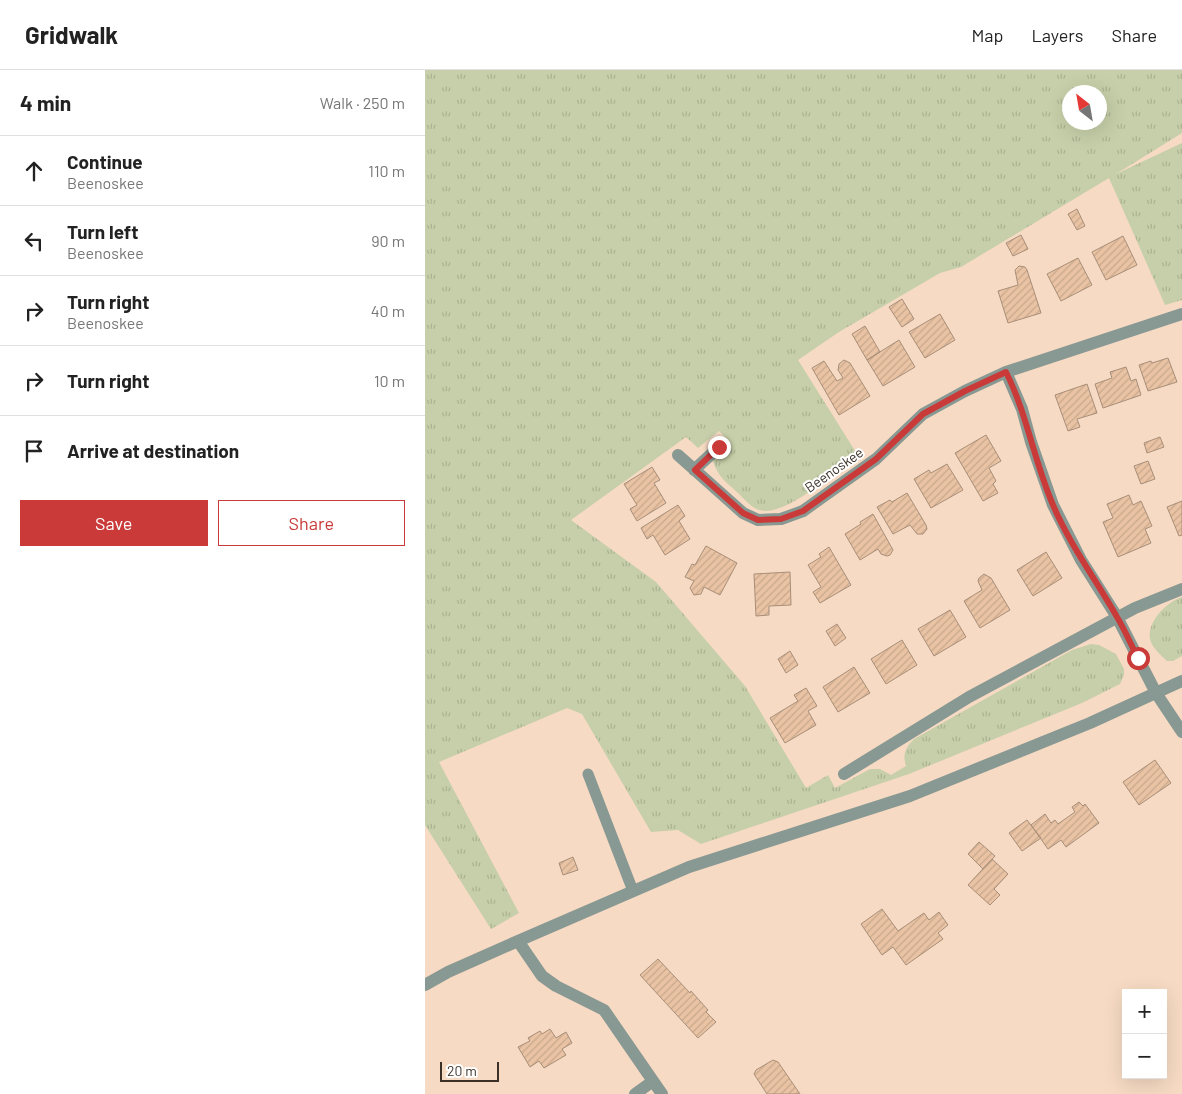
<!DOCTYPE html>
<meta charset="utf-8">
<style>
:root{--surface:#fff;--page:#f6f6f6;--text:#222;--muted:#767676;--line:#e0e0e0;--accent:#c93a39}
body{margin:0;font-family:Barlow,sans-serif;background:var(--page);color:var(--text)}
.controls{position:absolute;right:15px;bottom:15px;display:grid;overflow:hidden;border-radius:0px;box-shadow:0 5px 20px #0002}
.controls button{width:45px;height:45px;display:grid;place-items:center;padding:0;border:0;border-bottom:1px solid var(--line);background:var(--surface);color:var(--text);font:25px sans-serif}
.compass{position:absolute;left:637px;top:15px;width:45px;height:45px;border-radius:50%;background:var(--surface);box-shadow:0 5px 20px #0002;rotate:329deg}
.scale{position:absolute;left:15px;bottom:12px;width:59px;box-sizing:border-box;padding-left:5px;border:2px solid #3c3128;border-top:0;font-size:14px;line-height:18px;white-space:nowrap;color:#3c3128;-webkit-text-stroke:4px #fff;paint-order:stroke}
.stop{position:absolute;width:15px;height:15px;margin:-11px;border:4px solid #c93a39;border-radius:50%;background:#fff}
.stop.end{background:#c93a39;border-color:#fff;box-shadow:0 1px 5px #0008}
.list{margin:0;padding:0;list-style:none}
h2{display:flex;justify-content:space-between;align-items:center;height:65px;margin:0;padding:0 20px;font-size:21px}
h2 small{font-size:16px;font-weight:400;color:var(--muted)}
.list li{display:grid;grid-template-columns:32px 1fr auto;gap:15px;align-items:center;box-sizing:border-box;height:70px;padding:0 20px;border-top:1px solid var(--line)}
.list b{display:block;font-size:19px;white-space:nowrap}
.list p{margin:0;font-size:16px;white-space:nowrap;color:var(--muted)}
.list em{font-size:16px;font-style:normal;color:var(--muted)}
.actions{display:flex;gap:10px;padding:15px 20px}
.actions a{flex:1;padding:11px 0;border:1px solid var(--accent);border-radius:0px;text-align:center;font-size:18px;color:var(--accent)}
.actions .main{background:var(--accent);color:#fff}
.icon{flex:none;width:28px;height:28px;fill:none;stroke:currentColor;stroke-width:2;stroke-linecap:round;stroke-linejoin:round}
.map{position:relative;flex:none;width:757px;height:1024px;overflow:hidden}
header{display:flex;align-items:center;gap:30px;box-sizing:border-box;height:70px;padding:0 25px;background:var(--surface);border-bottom:1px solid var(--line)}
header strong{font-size:24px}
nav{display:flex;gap:28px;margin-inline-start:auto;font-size:18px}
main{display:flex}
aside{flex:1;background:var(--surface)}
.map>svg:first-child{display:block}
.grass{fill:url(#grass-tufts);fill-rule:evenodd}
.building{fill:url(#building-hatch);stroke:#a88e79}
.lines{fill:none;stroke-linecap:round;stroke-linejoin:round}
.lane{stroke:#889892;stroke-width:11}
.street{stroke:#889892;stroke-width:12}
.route{stroke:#c93a39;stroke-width:6}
.labels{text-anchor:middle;stroke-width:4;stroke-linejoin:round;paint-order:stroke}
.street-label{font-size:14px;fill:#3c3128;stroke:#fff}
</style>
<header>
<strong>Gridwalk</strong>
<nav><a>Map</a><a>Layers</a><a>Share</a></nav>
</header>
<main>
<aside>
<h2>4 min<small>Walk · 250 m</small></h2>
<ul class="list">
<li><svg class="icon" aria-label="ahead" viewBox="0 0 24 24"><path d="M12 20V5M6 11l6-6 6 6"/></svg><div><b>Continue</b><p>Beenoskee</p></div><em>110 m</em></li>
<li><svg class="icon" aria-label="left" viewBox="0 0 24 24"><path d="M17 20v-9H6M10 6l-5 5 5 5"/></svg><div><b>Turn left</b><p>Beenoskee</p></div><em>90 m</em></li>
<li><svg class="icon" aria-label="right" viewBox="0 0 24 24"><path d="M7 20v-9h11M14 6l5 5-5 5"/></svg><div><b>Turn right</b><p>Beenoskee</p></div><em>40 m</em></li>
<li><svg class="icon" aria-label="right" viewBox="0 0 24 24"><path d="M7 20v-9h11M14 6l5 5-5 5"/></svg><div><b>Turn right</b></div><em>10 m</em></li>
<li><svg class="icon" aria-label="arrive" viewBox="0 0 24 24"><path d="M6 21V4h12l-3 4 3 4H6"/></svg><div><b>Arrive at destination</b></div></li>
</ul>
<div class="actions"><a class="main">Save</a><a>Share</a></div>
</aside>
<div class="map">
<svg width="757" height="1024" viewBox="0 0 757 1024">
<defs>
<pattern id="grass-tufts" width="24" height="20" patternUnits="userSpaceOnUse" patternTransform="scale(1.25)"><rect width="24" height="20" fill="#c6cfa9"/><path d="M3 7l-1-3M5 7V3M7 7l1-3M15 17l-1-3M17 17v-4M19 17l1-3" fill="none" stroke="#abb291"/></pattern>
<pattern id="building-hatch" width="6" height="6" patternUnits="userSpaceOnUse" patternTransform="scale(1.25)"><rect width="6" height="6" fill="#e9c3a3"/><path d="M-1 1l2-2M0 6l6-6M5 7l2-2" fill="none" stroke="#c9a88c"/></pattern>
</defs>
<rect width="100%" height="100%" fill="#f6dac3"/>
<path class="grass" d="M0,0H757V63L691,104L757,73V230L740,235L684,108L536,197L515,203L414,262L373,290L432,384C413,400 360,448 334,440C326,437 319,429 313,423C301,412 293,407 288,391L306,373L294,361L273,378L261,367L146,450L231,512L320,616L381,718L403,705L410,718L445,699H455L466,705L481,696C477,684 481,677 489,669L647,580L666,574L674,575L691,584L699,599V605L695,614L657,633L484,704L276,774L253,760L226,762L157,644L142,638L14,692L94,843L66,859L0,755ZM644,22H674V52H644Z
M757,527V586L748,591H742C735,584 727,578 725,569C722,551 742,532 757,527Z"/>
<path class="building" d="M652,139L660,156L652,160L643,144Z
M596,165L603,179L588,186L581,173Z
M698,166L712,195L681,210L667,182Z
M653,188L667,215L636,231L622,204Z
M594,196L600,197L602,200L616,243L583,253L573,221L593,215L590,200Z
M477,229L489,249L477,257L464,237Z
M515,244L530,270L500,288L484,262Z
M440,256L455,282L442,290L427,264Z
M474,270L490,297L458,316L442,290Z
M743,288L752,312L723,321L714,295L726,291L727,293Z
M399,291L412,311L418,308L413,300L414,294L419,290L425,293L445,326L414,345L387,298Z
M701,297L706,311L711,309L716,325L678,338L670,314L687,308L685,302Z
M662,314L672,343L652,349L655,357L643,361L630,325Z
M561,365L576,391L564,398L571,411L568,414L573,423L558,431L530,383Z
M735,367L739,377L722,383L719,373Z
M723,391L730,409L716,414L709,396Z
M522,394L538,420L506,438L489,409L504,400L506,403Z
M227,397L235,410L229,413L241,433L212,451L205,439L212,435L199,414Z
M482,423L501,455L502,459L498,464H492L485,455L468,464L452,437L465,430L467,432Z
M704,425L708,435L716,431L727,456L720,459L726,473L693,487L678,452L688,448L682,434Z
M757,431V465L754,466L742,437Z
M253,435L260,446L254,451L265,469L240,485L228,465L222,469L216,458Z
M448,444L468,480L465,485L462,486L456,484L453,479L435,490L420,464L436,454L435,452Z
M281,476L312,493L295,525L279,517L276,524L269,525L265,518L269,511L260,507L267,494L270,495Z
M404,477L426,515L395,533L388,522L396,517L383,495L396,487L394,484Z
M621,482L637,508L608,526L592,500Z
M365,502L366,535L344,536V545L331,546L329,504Z
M559,504L566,508L585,540L555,558L539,531L557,520L553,511L554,508Z
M525,540L541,567L509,586L493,559Z
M412,554L421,568L410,576L401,561Z
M477,570L492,595L461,614L446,589Z
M365,581L373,595L361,603L353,589Z
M429,597L445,623L413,642L398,617Z
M381,618L392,636L383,641L391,655L360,673L345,648L373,631L369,625Z
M730,690L746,713L714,735L698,712Z
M654,732L658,736L660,734L674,753L641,777L636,770L623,779L606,755L620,744L626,753L630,750L633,754L650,742L647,737Z
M602,750L616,768L597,781L584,763Z
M554,772L570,786L558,799L543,784Z
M148,787L153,800L138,805L134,793Z
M567,789L583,804L569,819L575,825L565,835L543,815Z
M457,839L473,861L499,843L504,850L514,842L523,855L513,863L518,869L481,895L468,877L457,885L436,854Z
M233,889L265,923L266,921L283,940L281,942L291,952L273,968L215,905Z
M125,959L131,968L141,962L147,973L137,979L141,985L119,998L114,991L105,997L93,977L105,971L103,968L115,961L117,964Z
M348,990L353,992L375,1024H342L329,1004L331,1000Z"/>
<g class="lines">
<path class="lane" d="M163,704L208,821"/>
<path class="street" d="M581,302L597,339L606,372L628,435L656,490L692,547L731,623L757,662
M253,385L318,443L333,450L356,449L378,441L451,389L498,344L540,321L581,302L757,244
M269,400L294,377
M419,704L544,627L710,538L757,519
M93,871L117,906L131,916L179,940L228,1011L210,1024
M0,915L23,902L93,871L264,797L485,726L665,653L757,611
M228,1011L237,1024"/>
</g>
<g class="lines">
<path class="route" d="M294,377L270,400L318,443L333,450L356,449L378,441L451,389L498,344L540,321L581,302C602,344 609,391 628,435C645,475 671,510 692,547C700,560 706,575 713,588"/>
</g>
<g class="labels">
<g class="street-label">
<text transform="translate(409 400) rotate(-35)" y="5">Beenoskee</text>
</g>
</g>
</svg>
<div class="controls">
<button>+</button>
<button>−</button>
</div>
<svg class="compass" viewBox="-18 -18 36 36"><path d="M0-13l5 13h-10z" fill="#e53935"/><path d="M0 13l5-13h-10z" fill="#767676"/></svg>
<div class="scale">20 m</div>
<div class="stop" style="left:713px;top:588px"></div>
<div class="stop end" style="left:294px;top:377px"></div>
</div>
</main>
